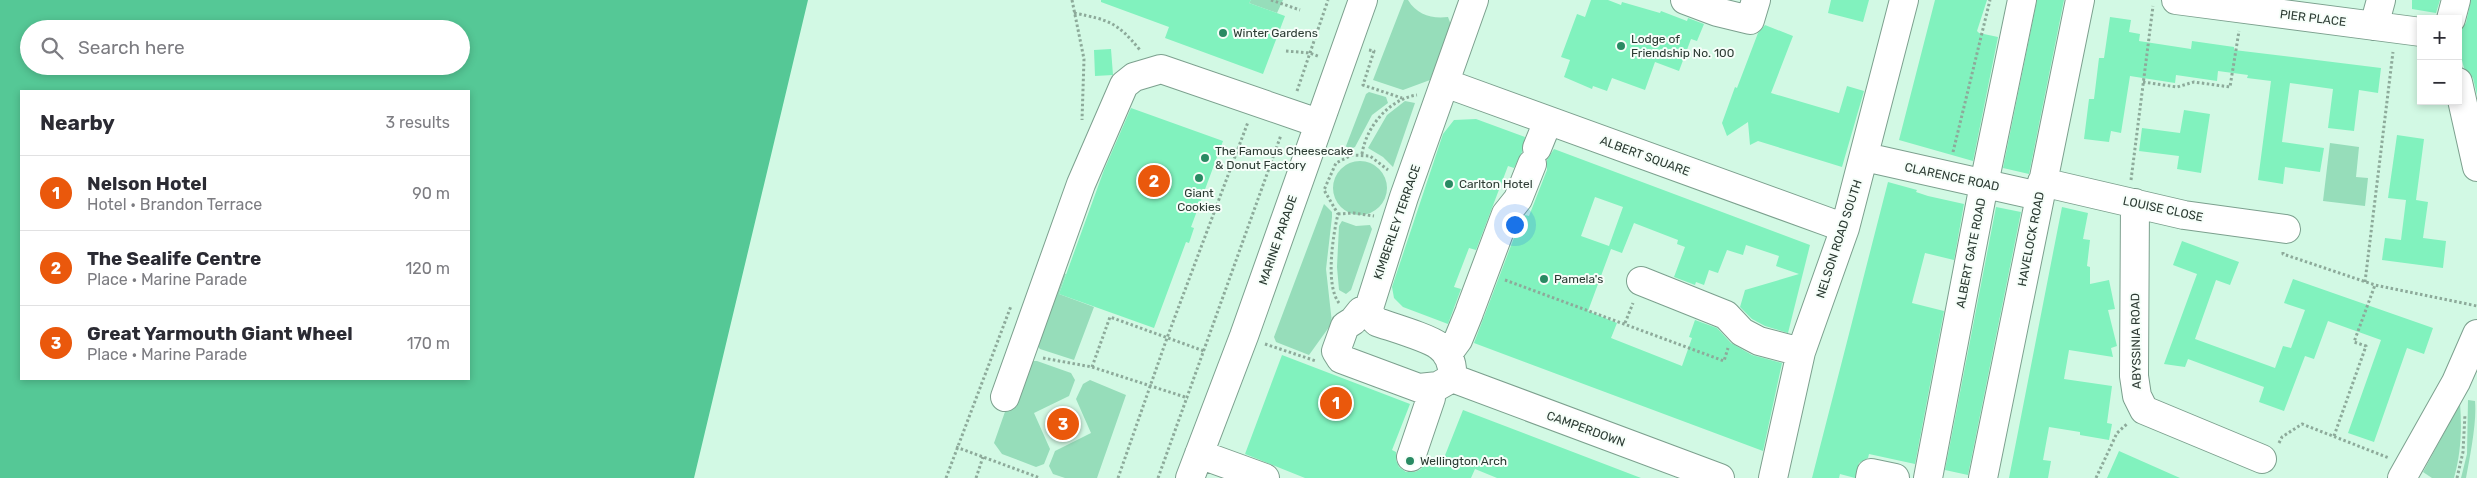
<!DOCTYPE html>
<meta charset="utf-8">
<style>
:root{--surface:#fff;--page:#f7f7f7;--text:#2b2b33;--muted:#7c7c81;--line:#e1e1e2;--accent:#ea580c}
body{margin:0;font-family:Rubik,sans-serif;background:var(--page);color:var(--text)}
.controls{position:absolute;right:15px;top:15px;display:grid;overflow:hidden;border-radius:0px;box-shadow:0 2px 8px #0003}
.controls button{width:45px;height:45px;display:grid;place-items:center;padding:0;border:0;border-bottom:1px solid var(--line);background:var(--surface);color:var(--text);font:25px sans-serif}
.you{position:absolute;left:1514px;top:224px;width:18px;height:18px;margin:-12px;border:4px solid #fff;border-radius:50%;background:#1a73e8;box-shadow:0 0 0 8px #1a73e833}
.badge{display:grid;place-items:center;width:32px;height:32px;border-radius:50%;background:var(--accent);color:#fff;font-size:16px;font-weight:700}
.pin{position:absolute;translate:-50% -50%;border:2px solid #fff;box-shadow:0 1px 5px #0006}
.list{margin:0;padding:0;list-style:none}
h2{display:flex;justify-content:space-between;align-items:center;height:65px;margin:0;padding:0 20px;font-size:21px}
h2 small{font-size:16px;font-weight:400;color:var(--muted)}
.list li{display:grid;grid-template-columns:32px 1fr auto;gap:15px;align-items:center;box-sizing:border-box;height:75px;padding:0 20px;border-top:1px solid var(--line)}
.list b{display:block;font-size:19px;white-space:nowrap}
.list p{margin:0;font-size:16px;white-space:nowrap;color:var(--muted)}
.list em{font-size:16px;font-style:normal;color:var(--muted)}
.icon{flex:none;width:28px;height:28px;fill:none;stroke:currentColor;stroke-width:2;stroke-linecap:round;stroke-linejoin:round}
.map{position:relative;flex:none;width:2477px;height:478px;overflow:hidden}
.search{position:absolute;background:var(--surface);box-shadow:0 2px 8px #0003;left:20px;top:20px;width:450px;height:55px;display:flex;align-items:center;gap:12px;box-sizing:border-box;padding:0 18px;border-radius:28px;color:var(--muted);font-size:19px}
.panel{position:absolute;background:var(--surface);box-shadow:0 2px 8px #0003;left:20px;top:90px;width:450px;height:290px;border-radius:0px}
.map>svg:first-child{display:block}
.green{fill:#96ddba}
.water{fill:#55c896;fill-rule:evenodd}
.building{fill:#81f2be;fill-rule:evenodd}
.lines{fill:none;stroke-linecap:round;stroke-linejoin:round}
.minor-casing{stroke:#7ca08e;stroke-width:30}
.path{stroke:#8daa9a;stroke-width:3;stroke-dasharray:2.5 2.5;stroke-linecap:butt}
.minor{stroke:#fff;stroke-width:28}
.poi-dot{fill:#298a63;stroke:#f6fef9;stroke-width:2}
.labels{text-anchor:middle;stroke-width:4;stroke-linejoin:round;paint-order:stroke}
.street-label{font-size:12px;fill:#2c3b33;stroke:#f6fef9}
.poi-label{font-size:12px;fill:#2c3b33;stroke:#f6fef9;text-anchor:start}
</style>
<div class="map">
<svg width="2477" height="478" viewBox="0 0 2477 478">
<rect width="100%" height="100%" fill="#d2f9e4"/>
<path class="green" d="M1251,0H1283L1277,13L1249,3Z
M1404,0H1408C1417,15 1432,19 1448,17L1451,25L1430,80L1403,90L1373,80Z
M1369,92L1386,97L1388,103L1372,115L1355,147L1348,150L1346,146L1366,94Z
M1405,101L1415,103L1393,167L1383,157L1368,148L1387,115Z
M2330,143L2359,147L2356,177L2368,178L2365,206L2323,201Z
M1333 188a27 27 0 1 1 54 0a27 27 0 1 1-54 0Z
M1324,204L1332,212V217L1326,269L1332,323L1309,355L1276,342L1274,337Z
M1342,221L1356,226L1370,225L1372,229L1351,290L1346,294L1339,290L1337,267L1339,226Z
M1057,271L1066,274L1059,294L1094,307L1074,360L1040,349L1035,343Z
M1029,361H1037L1071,373L1075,380L1069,396L1034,413L1050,449L1044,464L1036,467L1002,454L994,443L1020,369Z
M1090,380L1126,395L1097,478H1065L1053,474L1049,466L1055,451L1091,433L1076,399L1083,384Z
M2468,400L2475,401C2477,422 2470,456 2466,478H2461L2467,454Z
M2460,403C2462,429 2461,453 2454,478H2432L2423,472Z"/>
<path class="water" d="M0,0H808L694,478H0ZM29,29H461V66H29ZM21,91H469V379H21Z"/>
<path class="building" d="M1101,0H1251L1249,3L1285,16L1263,74L1165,38L1169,27L1101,2Z
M1591,0H1608L1621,5L1622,2L1660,13L1661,11L1687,21L1688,18L1704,24L1697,41L1691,39L1679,71L1655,62L1645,90L1612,78L1607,91L1593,86L1592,89L1564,77L1570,60L1561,57L1577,14L1585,17Z
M1831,0H1869L1863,22L1828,13Z
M1935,0H1987L1977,31L1979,33L1998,37L1973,161L1899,140Z
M2037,0H2064L2029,174L2003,168Z
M2412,0H2440L2436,13L2412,9Z
M2471,0H2477V95L2473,78L2464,68L2458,45V32L2466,23Z
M2110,17L2131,20L2129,32L2140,34L2139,41L2191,49L2192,41L2234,47V50L2381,68L2378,93L2359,90L2354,131L2328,128L2333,89L2290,83L2282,142L2324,148L2320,172L2285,167L2283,184L2258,180L2271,81L2247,78L2248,75L2218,71L2217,81L2176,75L2175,83L2130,76L2121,133L2111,131L2109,142L2084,139L2089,99H2094L2099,58H2104Z
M1765,25L1793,36L1771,93L1839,113L1847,86L1864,91L1842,167L1758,141L1750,145L1748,122L1727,136L1722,123L1735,87L1737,88L1758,33Z
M1111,49L1113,75L1095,76L1094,50Z
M1131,108L1223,141L1191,227L1194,228L1189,243L1186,242L1154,328L1059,294L1104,170Z
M2184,110L2210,114L2201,173L2177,169L2179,156L2139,151L2142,128L2180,133Z
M1476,119L1525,137L1522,152L1514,168L1508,166L1476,250L1469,248L1454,287L1461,289L1448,324L1403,307L1394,298L1392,287L1443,134L1454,120Z
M2397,135L2424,139L2416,200L2428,202L2423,238L2446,241L2443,268L2382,260L2385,238L2401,240L2406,200L2388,198Z
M1554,149L1810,245L1788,333L1765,326L1752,319L1740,307L1745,290L1799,274L1776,266L1779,256L1746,245L1743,255L1727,250L1718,273L1709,270L1704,285L1696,282L1695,285L1674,277L1685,247L1677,244L1678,240L1634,223L1622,253L1611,249L1588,311L1617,323L1611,338L1682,366L1692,338L1689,337L1695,320L1717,328L1731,343L1752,355L1782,363L1763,451L1474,343L1520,222L1525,215L1529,216L1547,170V160ZM1595,197L1623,207L1609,246L1581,236Z
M1888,182L1917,190L1916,192L1928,196L1964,204L1954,260L1925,253L1912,303L1944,311L1915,464L1869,454L1868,458L1859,463L1855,478L1840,474L1839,478H1812Z
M1996,207L2021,212L1968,475L1945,470Z
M2062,207L2088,213L2083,239L2090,240L2087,266L2090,267V284L2109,280L2115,309L2108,310L2117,346L2111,348L2113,357L2069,350L2064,379L2112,386L2107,423L2112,424L2109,440L2080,435V432L2049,427L2043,460L2051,461L2048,478H2009Z
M2182,241L2239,262L2230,285L2216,280L2195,339L2275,368L2283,346L2291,348L2305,310L2284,303L2293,279L2433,328L2424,354L2407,348L2374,442L2348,433L2381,340L2328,321L2314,359L2305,356L2284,411L2259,402L2264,387L2188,359L2185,367L2164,364L2197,274L2173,265Z
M1282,355L1410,404L1392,450L1396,452V460L1399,467L1406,472H1415L1421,469L1425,463L1440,468L1463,410L1641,478H1497L1475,469L1471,478H1305L1245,454Z
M2119,451L2180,478H2107Z"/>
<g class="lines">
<g class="minor-casing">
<path id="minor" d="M1685,0L1717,12L1750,20L1756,0
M2176,0L2421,32
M2451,19L2456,0
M2374,26L2381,0
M2458,82L2477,167
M1445,83L1845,228
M1537,148L1548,121
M1865,157L2039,196
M2042,182L2184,215L2286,229
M2135,203L2134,376L2137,396L2144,410L2262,459
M1641,281L1726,315L1742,332L1759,341L1801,352
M1369,308L1361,311L1353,321L1345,326L1336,351L1341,359L1419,388L1438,386L1452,378C1453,366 1450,354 1439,346C1429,338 1391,327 1377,322L1371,316L1369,308L1404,197L1474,0
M1470,310L1506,214L1518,199L1532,164
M1447,355L1458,340L1469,313
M1452,378L1720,478
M1005,397L1081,184L1124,85L1134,77L1161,69L1318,123
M1199,454L1265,478
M1411,457L1431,398L1430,387
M1190,478L1244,336L1363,0
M1773,478L1801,352L1845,228L1904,0
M1870,478L1871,473L1895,478
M1928,478L1984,184L2022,0
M1983,478L2080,0
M2402,478L2456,382L2477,334"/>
</g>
<path class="path" d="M1072,0L1084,59L1082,120
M1271,0L1300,10
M1074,13C1109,20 1117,22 1140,50
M1369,50L1374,51L1363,85L1402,98
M1286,51L1310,53L1320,57
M2143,82L2177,87L2194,82L2230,87L2239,31
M1297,91L1328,0
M1953,152L1990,0
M1362,154C1366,127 1389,99 1417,95
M2131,180L2153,6
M1338,214L1353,213L1374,216
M2283,252V254L2375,285L2477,306
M1505,280L1724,361L1728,348
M2365,282L2393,52
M1339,303C1325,285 1333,235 1338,214L1324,190L1336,163L1352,155L1370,156L1388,170
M1625,323L1633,303
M1265,344L1316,361
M1043,358L1092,367L1188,398
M1092,367L1110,317L1204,351
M2334,436L2366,346L2354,342L2375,285
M2279,443L2282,437L2302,424L2389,458
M956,447L1040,478
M946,478L1011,306
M976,478L983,457
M1118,478L1167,338L1248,122
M1158,478L1281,135
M2096,478L2117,433L2128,423
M2457,478L2463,452L2465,414"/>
<use href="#minor" class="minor"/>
</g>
<g class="poi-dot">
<circle cx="1223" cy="33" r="5"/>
<circle cx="1621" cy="46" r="5"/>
<circle cx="1205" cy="158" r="5"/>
<circle cx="1199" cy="178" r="5"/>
<circle cx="1449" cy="184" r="5"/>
<circle cx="1544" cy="279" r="5"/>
<circle cx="1410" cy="461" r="5"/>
</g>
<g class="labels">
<g class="street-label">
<text transform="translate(2313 18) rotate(7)" y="4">PIER PLACE</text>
<text transform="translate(1645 156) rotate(20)" y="4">ALBERT SQUARE</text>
<text transform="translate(1952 177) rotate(12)" y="4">CLARENCE ROAD</text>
<text transform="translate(2163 209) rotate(12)" y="4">LOUISE CLOSE</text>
<text transform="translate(1397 222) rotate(-71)" y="4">KIMBERLEY TERRACE</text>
<text transform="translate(1839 239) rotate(-72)" y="4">NELSON ROAD SOUTH</text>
<text transform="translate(2031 239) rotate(-79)" y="4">HAVELOCK ROAD</text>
<text transform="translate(1278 240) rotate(-71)" y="4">MARINE PARADE</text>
<text transform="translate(1971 253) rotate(-79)" y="4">ALBERT GATE ROAD</text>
<text transform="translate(2136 341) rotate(-91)" y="4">ABYSSINIA ROAD</text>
<text transform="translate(1586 429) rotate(20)" y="4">CAMPERDOWN</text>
</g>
<g class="poi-label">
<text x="1233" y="37">Winter Gardens</text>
<text x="1631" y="43">Lodge of<tspan x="1631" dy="14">Friendship No. 100</tspan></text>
<text x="1215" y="155">The Famous Cheesecake<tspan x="1215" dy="14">&amp; Donut Factory</tspan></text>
<text x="1459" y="188">Carlton Hotel</text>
<text x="1199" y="197" text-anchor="middle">Giant<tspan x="1199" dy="14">Cookies</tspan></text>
<text x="1554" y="283">Pamela's</text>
<text x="1420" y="465">Wellington Arch</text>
</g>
</g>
</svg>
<div class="controls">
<button>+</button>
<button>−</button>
</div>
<div class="you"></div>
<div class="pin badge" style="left:1336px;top:403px">1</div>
<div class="pin badge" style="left:1154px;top:181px">2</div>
<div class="pin badge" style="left:1063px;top:424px">3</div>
<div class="search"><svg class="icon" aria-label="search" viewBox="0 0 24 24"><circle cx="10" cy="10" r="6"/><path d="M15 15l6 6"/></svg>Search here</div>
<section class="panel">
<h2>Nearby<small>3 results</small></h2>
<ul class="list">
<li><span class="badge">1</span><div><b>Nelson Hotel</b><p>Hotel · Brandon Terrace</p></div><em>90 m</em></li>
<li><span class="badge">2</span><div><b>The Sealife Centre</b><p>Place · Marine Parade</p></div><em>120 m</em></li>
<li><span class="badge">3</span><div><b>Great Yarmouth Giant Wheel</b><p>Place · Marine Parade</p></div><em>170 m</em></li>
</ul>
</section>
</div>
